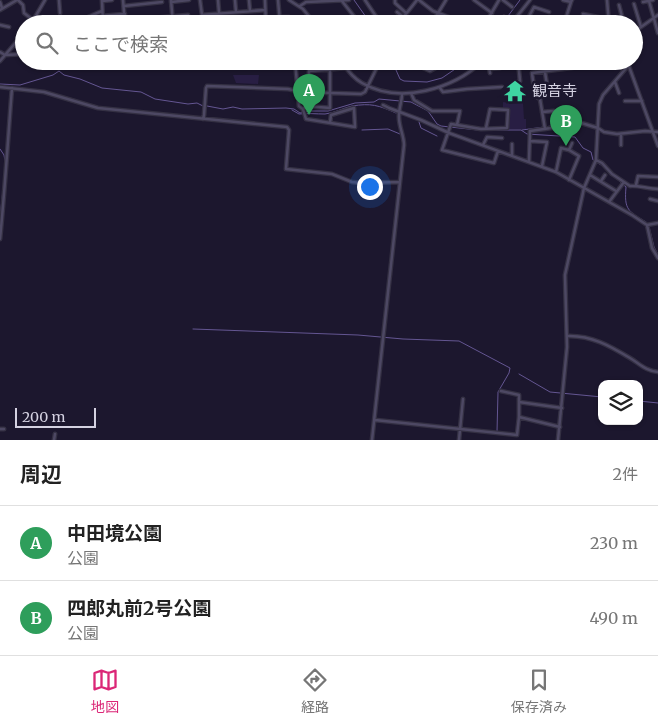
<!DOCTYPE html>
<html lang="ja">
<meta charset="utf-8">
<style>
:root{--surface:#fff;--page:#f6f6f6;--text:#222;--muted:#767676;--line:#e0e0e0;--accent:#db2777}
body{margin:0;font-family:Merriweather,"Noto Sans JP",serif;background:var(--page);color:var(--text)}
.controls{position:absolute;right:15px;bottom:15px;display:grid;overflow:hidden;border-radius:10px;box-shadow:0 1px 4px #0004}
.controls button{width:45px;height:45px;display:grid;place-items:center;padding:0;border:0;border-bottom:1px solid var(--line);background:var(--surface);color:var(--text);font:25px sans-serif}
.scale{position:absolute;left:15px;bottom:12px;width:81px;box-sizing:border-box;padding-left:5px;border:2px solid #d4d1e1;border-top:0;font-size:14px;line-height:18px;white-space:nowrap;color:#d4d1e1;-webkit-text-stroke:4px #1c172e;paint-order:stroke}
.you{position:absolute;left:369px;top:186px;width:18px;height:18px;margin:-12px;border:4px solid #fff;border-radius:50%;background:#1a73e8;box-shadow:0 0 0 8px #1a73e833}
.badge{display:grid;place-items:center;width:32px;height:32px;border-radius:50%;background:var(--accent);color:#fff;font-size:16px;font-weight:700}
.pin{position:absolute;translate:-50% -41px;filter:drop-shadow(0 1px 2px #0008)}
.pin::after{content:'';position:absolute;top:26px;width:18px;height:15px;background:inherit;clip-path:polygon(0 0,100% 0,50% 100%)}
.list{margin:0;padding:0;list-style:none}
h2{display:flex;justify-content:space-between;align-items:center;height:65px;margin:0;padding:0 20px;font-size:21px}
h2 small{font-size:16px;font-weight:400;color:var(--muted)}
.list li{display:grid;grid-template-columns:32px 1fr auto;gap:15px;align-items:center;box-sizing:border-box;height:75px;padding:0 20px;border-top:1px solid var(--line)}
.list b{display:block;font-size:19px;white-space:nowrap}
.list p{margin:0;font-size:16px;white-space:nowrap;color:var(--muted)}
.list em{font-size:16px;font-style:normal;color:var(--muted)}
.icon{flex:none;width:28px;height:28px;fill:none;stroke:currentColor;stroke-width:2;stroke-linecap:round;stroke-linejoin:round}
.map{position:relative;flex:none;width:658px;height:440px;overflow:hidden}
.search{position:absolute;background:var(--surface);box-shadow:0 1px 4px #0004;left:15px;right:15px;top:15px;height:55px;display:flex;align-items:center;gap:12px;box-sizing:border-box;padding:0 18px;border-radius:28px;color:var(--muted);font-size:19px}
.sheet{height:215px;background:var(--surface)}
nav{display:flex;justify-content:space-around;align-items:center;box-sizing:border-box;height:70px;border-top:1px solid var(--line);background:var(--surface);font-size:14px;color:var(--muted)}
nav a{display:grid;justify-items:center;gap:2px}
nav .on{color:var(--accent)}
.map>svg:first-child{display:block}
.green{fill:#281e43}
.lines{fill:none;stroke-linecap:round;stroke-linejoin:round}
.stream{stroke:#645692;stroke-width:1}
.minor-casing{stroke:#343043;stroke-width:5}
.minor{stroke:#4d4863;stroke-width:2.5}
.labels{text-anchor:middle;stroke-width:5;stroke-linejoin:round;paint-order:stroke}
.poi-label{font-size:15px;fill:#d4d1e1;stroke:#1c172e;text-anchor:start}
</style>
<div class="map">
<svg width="658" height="440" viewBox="0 0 658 440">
<rect width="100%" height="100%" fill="#1c172e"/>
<path class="green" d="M233,75H259L258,84L236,83Z
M503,102L509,103V104L523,103L524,119H526V129H508L509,109L503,108Z"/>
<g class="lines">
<path class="stream" d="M354,0L371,24
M502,24L520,0
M392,61L400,79L404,81L427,82L442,78L467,61
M0,84L20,85L53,75L59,71L64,75L80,79L102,88L141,92L155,99L188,104L197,103L203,106
M207,106L223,109L233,107L242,109L286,108L294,109L300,113L308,111H328L355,103L374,102L379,99L411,102L428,111L437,124L441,126L478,130H521L527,134L575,137L583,148L591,152L593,160L606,168
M292,110L299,114C308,113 316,114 325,114C335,113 343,108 352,106C371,103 378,105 396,113
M419,122L421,128L437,136
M362,130L388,129L400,134
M522,130L566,124
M0,149L4,155L5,161
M610,173L626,187C624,210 628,211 646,222
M0,218L5,170
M649,227L654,247L658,255
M193,329L358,335L403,339L459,341L510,368L509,373L498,392L497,432
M519,374L550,392L602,397
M639,401L658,403"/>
<g class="minor-casing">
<path id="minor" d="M18,0L23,5L24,13L33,20
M59,0L60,13
M102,0L103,24
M123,0L125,24
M171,0L173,24
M200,0L202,15L265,10
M218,0L220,24
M235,0L236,12
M249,0L250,11
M265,0L266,24
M278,0L280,23
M289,0L303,9L315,24
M365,0L381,24
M395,0V3L406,13
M419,0L433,11L454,19L450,24
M474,0L492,13
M503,0L512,7
M563,0L571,2L572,0
M607,0L609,24
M102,1L112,0
M342,1L360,24
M649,1L658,33
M0,2L2,8
M171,2L189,0
M643,2L653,0
M634,4L641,27
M619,5L624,24
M124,6L162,2
M300,6L306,2L349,0
M0,10L17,0
M397,12L403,17
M583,14L607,19
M102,16L125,14
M279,17H289
M504,17L512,24
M154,18L188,15
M390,19L395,24
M564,21L575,24
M178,23L192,22
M432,23L446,0
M31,24L45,0
M79,24V21L102,11
M398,24L417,0
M485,24L499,0
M511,24L530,0
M525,24L534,7L549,12
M564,24L571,2
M597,24L598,17
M0,25L9,27
M634,32L658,15
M0,52L5,55L24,54
M0,61L24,33
M295,61L299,106L303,109L306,119L355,127L354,108L331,115L330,123
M341,61C347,70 353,78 362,83C400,105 453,89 483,61
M372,61L377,68
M412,61L419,66L430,71L448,61
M488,61L490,73
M584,61V66
M627,61L658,146
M628,66L603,95L599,104L596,160L602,163L612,174L630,186C637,185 649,189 658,189
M421,67L424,61
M489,69L500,68
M545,72L547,85
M515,82L520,81L518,61
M615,82L619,93
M0,87L44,92L98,108L287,127L289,130L286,169L332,174L352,182L361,183L399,182
M440,88L443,92L467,89L502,87
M309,93V71L346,68
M411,93L414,100L432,111H460L457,125L451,124L442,150L494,163L498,151
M625,101H642
M383,105L389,108L421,120L449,133L556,172L632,215L647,225L658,223
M303,109L307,106L330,108V70
M542,112L554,111L557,127
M203,119L204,115L206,88L207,86L288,89L302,92L361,94L365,92L380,61
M457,125L481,129L507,128L508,110L490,109L486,128
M545,129L540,99L535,96L532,73L601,64
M621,134V145
M530,141L547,142L542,166
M483,145L487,137L502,138
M569,150L572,143
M512,155V144
M529,161L530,131L572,125L578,122L598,128L604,132L617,134L645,131L658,132
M556,172L561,148L569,150L579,156L569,180
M590,175L616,191
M601,181L605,175
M636,185L638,176L658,177
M650,199L658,201
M609,202L624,182
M647,225L652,248L658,258
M0,239C5,189 8,138 12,88
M567,336C591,335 610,346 630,358C640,364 646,371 658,372
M501,391L519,395V417
M519,402L562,408
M375,420L517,435L519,417L560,427
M0,429H4
M54,440L55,434
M372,440L404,145C404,135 398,125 399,115C399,108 402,101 402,94
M459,440L463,399
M558,440L567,347L565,275L584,188L596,160"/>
</g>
<use href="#minor" class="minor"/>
</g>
<defs>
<g id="temple-bare" transform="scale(1.725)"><path d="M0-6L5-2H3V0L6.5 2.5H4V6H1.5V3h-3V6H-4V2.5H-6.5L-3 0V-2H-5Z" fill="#3fd4a2" stroke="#1c172e" stroke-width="2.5" paint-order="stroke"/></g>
</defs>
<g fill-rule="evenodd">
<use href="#temple-bare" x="515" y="91"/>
</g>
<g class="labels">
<g class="poi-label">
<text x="532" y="96">観音寺</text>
</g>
</g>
</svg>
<div class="controls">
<button><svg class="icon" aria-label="layers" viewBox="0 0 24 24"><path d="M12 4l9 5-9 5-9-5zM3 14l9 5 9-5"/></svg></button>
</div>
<div class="scale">200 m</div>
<div class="you"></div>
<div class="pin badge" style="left:309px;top:115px;background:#2e9e5b">A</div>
<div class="pin badge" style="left:566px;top:146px;background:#2e9e5b">B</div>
<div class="search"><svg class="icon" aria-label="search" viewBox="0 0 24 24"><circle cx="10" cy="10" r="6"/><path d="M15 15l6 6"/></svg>ここで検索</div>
</div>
<section class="sheet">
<h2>周辺<small>2件</small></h2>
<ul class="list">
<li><span class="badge" style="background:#2e9e5b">A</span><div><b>中田境公園</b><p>公園</p></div><em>230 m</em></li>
<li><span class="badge" style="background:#2e9e5b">B</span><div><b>四郎丸前2号公園</b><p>公園</p></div><em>490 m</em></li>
</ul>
</section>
<nav>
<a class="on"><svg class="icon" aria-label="map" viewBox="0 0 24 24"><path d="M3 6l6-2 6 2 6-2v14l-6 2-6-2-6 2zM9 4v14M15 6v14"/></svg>地図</a>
<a><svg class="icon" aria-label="directions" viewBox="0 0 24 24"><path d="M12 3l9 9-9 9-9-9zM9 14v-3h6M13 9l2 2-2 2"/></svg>経路</a>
<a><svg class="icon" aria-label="saved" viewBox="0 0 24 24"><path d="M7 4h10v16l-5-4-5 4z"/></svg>保存済み</a>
</nav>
